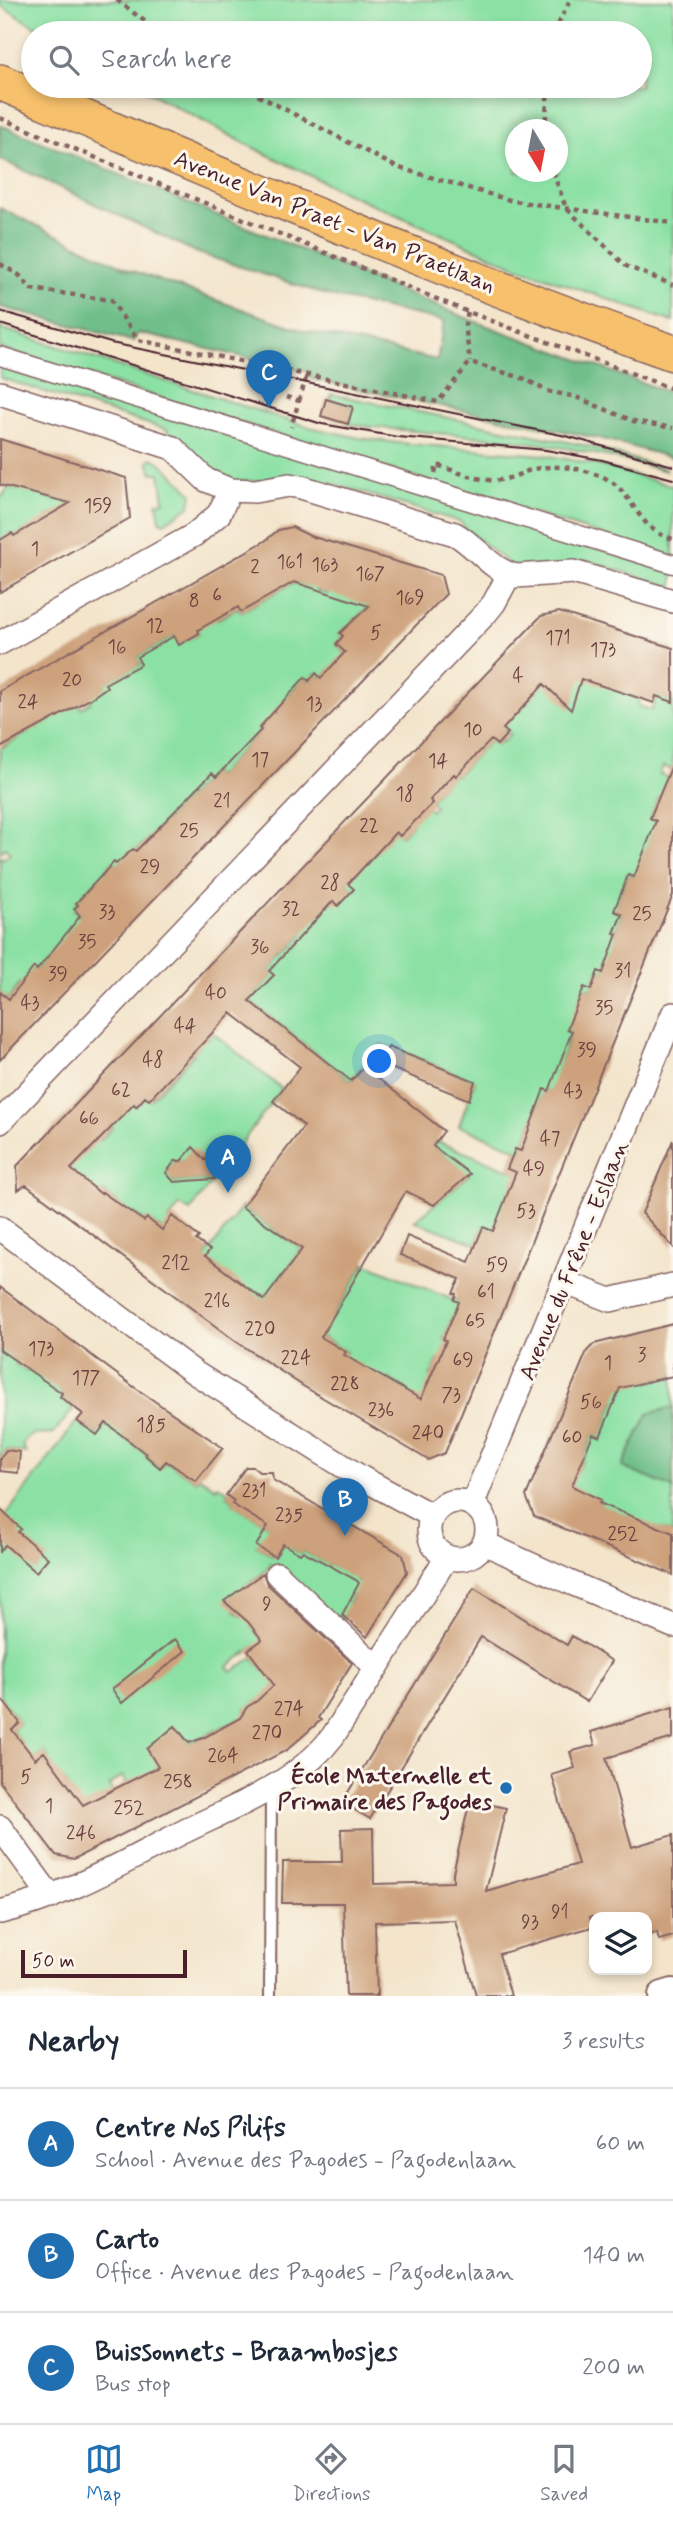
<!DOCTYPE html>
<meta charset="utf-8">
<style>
:root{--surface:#fff;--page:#f6f6f7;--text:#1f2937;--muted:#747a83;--line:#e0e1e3;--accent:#1f6fb2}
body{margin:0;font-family:Mynerve,sans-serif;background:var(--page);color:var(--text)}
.controls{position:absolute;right:21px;bottom:21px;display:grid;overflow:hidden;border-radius:14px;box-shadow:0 4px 10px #0003}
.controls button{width:63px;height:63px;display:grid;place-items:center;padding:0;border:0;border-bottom:2px solid var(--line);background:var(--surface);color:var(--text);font:35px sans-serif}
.compass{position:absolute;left:505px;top:119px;width:63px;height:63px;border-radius:50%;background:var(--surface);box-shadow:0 4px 10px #0003;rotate:170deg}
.scale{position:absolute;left:21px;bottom:18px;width:166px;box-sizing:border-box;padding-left:7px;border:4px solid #4a1f2b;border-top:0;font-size:19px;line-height:24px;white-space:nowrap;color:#4a1f2b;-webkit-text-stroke:5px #fbf7ec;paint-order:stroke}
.you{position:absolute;left:380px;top:1062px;width:24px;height:24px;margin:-18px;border:5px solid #fff;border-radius:50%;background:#1a73e8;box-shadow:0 0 0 10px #1a73e833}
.badge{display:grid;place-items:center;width:46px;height:46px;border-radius:50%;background:var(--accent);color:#fff;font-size:23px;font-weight:700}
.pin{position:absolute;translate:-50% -58px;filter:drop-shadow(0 2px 4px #0008)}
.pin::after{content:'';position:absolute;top:37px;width:24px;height:21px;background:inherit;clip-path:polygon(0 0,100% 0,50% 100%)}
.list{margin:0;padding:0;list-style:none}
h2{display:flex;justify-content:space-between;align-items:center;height:91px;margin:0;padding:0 28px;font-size:30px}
h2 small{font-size:23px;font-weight:400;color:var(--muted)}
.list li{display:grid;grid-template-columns:46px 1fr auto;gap:21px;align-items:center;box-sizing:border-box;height:112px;padding:0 28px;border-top:2px solid var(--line)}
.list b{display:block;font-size:26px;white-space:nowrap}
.list p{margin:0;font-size:23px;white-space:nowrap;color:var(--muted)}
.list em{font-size:23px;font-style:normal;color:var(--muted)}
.icon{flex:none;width:38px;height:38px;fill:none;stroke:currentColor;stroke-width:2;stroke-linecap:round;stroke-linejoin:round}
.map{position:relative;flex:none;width:673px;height:1996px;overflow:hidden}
.search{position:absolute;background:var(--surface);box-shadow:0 4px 10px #0003;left:21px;right:21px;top:21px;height:77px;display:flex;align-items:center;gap:18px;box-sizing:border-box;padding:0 24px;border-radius:38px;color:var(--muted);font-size:26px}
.sheet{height:427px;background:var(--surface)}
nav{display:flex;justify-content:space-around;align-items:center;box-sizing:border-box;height:98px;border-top:2px solid var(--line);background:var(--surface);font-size:19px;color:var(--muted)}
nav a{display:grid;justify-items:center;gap:4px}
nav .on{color:var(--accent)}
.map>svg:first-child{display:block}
.green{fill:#8be1a4;stroke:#6a8068;stroke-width:2;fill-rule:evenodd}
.forest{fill:#70bf8a;stroke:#5d6f5a;stroke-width:2}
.building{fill:#cda17c;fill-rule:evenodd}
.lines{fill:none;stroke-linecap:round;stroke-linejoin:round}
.service-casing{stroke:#856463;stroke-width:14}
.pedestrian-casing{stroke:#856463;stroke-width:21}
.minor-casing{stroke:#856463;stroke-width:26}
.tertiary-casing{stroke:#856463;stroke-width:32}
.primary-casing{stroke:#856463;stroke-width:38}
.path{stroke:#856463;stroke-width:4.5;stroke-dasharray:5 5;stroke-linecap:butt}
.service{stroke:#fff;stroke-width:10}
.pedestrian{stroke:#fff;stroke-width:18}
.minor{stroke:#fff;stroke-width:23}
.tertiary{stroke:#fff;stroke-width:28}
.primary{stroke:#f7c06c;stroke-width:35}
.tram{stroke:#4a1f2b;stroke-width:2}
.poi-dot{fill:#1f6fb2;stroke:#fbf7ec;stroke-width:2.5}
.labels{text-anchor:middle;stroke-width:6;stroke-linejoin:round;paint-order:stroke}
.number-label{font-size:19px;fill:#6b403f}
.street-label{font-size:23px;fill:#4a1f2b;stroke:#fbf7ec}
.poi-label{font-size:23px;font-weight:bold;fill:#4a1f2b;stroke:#fbf7ec;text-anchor:end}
</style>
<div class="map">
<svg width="673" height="1996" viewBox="0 0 673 1996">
<rect width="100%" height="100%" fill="#fbf7ec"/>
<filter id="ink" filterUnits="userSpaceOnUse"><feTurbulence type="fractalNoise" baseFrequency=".0143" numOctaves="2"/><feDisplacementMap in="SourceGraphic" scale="14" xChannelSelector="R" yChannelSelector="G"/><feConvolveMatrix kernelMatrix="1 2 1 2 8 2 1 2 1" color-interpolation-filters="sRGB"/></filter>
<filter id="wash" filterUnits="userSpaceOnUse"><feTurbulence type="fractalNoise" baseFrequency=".00686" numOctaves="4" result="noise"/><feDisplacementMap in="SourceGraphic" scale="28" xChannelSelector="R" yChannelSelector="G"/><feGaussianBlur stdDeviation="1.57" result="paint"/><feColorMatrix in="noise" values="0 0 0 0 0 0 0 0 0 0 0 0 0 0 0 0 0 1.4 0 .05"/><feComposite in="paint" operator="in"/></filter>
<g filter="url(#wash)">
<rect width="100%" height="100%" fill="#f3e4ca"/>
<path class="green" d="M0,0H673V322L517,267L342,191L252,147L137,86H640V33H46L0,5ZM516,130H558V172H516Z
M0,328L309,427L359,438L398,443L543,455L594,464L673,486V557L0,348Z
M0,363L673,572V587L585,560L583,567H513L466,530L461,522L328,482L322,487L272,480L228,482L166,438L168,430L0,378Z
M331,394L592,447L666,469V471C612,456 558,445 503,439C451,433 399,431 348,424L352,407L330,400Z
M152,458L161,463L192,493L190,506L164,523L160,521L157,503L164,501L160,473H152L148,461Z
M19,486L46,495V497L55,500L56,497L68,501V508L47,516L48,519L14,536L11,533L0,543V496H3L8,487L18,490Z
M297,583L318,587L317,591L327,594L330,583L376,600L340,633L343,636L336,644L346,654L321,678L316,673L309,681L305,678L288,695L292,698L259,728L261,730L216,777L212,773L136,851L117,864L113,862L105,871L107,874L97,880L76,903L78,905L74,910L83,918L37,970L34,968L23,984L20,983L9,999L3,995L0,999V856L3,859L10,853L5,848L0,852V749L79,703L81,708L91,702L89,697L104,683L141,664L137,657L174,636L179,644L199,633L192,620L218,619L238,608L241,612L291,584Z
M560,670L626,692V694L639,698L638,706L652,710L657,695L673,702V770L663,766L660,774L671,779L658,799L650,818L657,821L635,877L628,875L614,911L622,914L614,933L620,935L603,973L598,971L591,990L584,987L551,1092L544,1090L521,1151L459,1126L475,1081L381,1044L351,1081L246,998L256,994L273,975L269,971L303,935L298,929L333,901L354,889L340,876L367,863L377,852L373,847L391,827L401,836L411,825L424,805L431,811L435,806L430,800L453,774L456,776L491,740L497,745L501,740L503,742L510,734L503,728L544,683Z
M213,1033L282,1089L230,1158L175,1161L167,1172L174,1182L214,1179L190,1211L180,1205L169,1220L178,1227L161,1233L162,1230L147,1219L144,1221L136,1214L131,1221L118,1203L103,1192L101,1195L87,1185L86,1181L67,1173L95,1137L100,1141L113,1127L109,1123L133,1103L136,1106L145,1097L150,1100L194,1054L191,1049L203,1038L206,1040Z
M436,1141L520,1174L508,1193L495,1232L483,1227L476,1244L415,1221L469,1175L433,1146Z
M242,1207L302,1249L278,1281L332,1318L365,1263L460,1303L443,1339L449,1342L442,1361L438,1360L430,1377L431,1404L401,1397L405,1389L389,1379L387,1381L341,1360L346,1352L264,1300L192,1274Z
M0,1346L17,1362L16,1365L26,1371L32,1364L62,1393L60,1397L74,1408L53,1434C39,1436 30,1430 22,1445L26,1453L6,1450L0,1458Z
M673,1364V1407L648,1414L622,1467L673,1488V1533L597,1507L600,1502L566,1489L582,1462L593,1434L600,1436L615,1401L614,1389L646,1375L648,1382L660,1379Z
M113,1414L125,1438L143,1451L153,1447L145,1456L160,1468L166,1461L196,1481L200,1477L216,1488L218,1485L229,1492L226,1495L234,1501L233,1504L270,1527L256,1546L275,1557L286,1539L292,1549L300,1554L303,1551L357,1579L356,1581L371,1589L355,1597L352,1596L348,1603L351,1605L341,1622L271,1563L268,1569L244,1587L250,1595L235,1611L241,1616L243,1614L257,1623L252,1627L262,1640L283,1642L255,1646L228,1667L232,1672L253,1657L264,1671L286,1658L263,1711L256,1702L245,1710L248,1715L189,1743L175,1727L158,1767L130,1790L123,1776L109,1785L113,1793L80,1810L66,1782L63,1784L46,1762L49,1759L44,1752L30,1763L17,1747L22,1743L12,1730L20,1723L0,1697V1523L77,1421L97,1435Z"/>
<path class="forest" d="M0,125L471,320L673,394V458L607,440L310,379V372L138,333L133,341L0,307V208L128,269L175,286L302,330L437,360L444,321L330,296L198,253L0,159Z
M673,1407V1488L622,1467L648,1414Z"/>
<g id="blocks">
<path class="building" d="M326,399L353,407L348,424L321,416Z
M0,439L126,478L130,518L0,592V540L12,533L14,536L70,503L0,485Z
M292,527L310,536L441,575L446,594L0,1060V992L9,999L34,967L37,970L80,916L74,909L78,905L76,903L114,862L116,864L133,849L136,851L212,773L216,777L261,730L259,728L305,677L309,681L316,673L321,678L345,652L336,644L343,636L340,633L369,606L294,582L241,612L238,607L198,630L199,633L179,645L174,636L137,657L141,664L105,684L107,687L90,699L0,748V691L265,541L278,530Z
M559,612L673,648V702L656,696L654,703L581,679L571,710L544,684L503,729L508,733L497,745L491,740L456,776L454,774L430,800L433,803L400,836L396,832L348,884L354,889L338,906L333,901L269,971L274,975L249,1001L351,1081L364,1067L444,1131L433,1146L470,1174L434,1205L406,1191L321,1337L346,1352L344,1355L421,1399L446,1341L443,1339L459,1302L454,1300L456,1294L453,1293L460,1279L400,1255L407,1236L469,1262L483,1227L493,1231L516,1172L507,1169L515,1149L521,1151L544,1089L549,1091L572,1031L567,1029L584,987L591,990L598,971L603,973L617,934L614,933L622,914L614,911L628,875L634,877L656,821L650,818L673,763V895L445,1453L428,1460L303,1386L234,1340L26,1185L18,1190L17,1166L541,616ZM231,1013L300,1067L273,1101L304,1126L242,1207L302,1249L264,1300L205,1256L210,1250L196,1240L199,1237L172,1216L162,1230L147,1218L144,1221L135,1215L102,1192L101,1194L71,1169L134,1104L136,1107L145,1097L149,1100Z
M388,1047L475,1081L469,1100L381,1064Z
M673,1140V1247L642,1213Z
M193,1147L205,1160L230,1158L214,1179L174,1182L166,1173L175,1161H181Z
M0,1287L134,1387L223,1448L196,1481L166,1461L160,1468L145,1455L146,1454L106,1423L97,1435L77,1421L83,1414L60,1397L62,1393L0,1350Z
M673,1324V1376L620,1388L600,1437L593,1434L572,1486L601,1500L599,1503L673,1533V1575L534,1516L526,1496L587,1351L594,1344Z
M6,1450L20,1452L18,1473L0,1471V1458Z
M246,1467H253L259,1472H272L273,1480L403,1555L407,1572L367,1637L342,1615L359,1583L356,1580L303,1551L300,1554L283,1544L275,1557L256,1546L268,1526L232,1504L234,1501L226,1495Z
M0,1509L21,1529L18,1532L48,1558L36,1572L5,1545L0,1551Z
M263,1573L267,1584L352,1663L318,1718L321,1720L287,1750L74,1859L56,1855L0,1782V1697L20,1723L12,1730L35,1759L44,1752L83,1805L158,1767L147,1749L175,1726L189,1743L203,1738L240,1718L247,1707L257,1701L274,1685L248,1650L262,1640L248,1622L224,1601Z
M474,1588L567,1645L572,1636L612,1661L587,1702L481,1637L370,1819L342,1802Z
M175,1639L185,1651L122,1703L112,1689Z
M673,1707V1738L606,1758L632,1847L673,1835V1936L659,1940L657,1932L647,1935V1917H590L592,1927L499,1954L511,1996H476L455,1920L375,1922L377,1996H346L343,1903H282L283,1862H342L341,1829L373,1828L374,1884L453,1882V1873L470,1800L506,1808L486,1891L578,1864L552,1775L575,1768L570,1752L595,1745L591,1732Z"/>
</g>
</g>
<g filter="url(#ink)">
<use href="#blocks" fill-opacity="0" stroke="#856463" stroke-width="2"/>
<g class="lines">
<g class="service-casing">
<path id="service" d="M270,1996L271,1790"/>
</g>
<g class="pedestrian-casing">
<path id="pedestrian" d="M0,356L673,564"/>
</g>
<g class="minor-casing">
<path id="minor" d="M0,393L173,448L206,480L230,490L255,491L289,485L301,487L455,534C477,546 492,572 517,576L573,572L673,601
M0,643L194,535L219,514L230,490
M0,1122L486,613L494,603L509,575
M0,1228L195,1373L362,1478L432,1516
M564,1282L610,1300L673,1285
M429 1530a29 29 0 1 1 58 0a29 29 0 1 1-58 0Z
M472,1505L673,1014
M484,1543L569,1582L673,1626
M277,1574L376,1667
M0,1827L51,1897
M0,1912C65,1897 122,1863 181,1833C233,1807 297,1784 333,1736L447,1557"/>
</g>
<g class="tertiary-casing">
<path id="tertiary" d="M663,1996L673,1993"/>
</g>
<g class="primary-casing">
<path id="primary" d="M0,82C223,177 445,273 673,353"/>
</g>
<path class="path" d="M117,0L160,33
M554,33L570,0
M240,86L396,167L513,201L673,223
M0,118L468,312L673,389
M545,130L548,86
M553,172L566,208L626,266L673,285
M0,264L19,275L31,289L111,300L138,340L438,402L470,362L525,379L547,391L576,397L633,421L673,428
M468,312L465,324L470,362
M286,397L299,401L291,427
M299,401L307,375
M435,473L437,465C456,471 479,482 499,480C510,479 520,474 530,470C552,464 577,467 598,475C636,488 632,528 673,539"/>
<use href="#service" class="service"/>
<use href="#pedestrian" class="pedestrian"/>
<use href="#minor" class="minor"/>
<use href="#tertiary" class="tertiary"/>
<use href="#primary" class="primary"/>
<path class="tram" d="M0,311L111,343L566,436L673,466
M0,324L322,424L398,437L546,450L602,460L673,479"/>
</g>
</g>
<circle class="poi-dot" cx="506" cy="1788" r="7"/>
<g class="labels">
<g class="number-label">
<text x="98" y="512">159</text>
<text x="35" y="555">1</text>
<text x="290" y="568">161</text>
<text x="325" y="571">163</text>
<text x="255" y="573">2</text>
<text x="370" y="580">167</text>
<text x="217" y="601">6</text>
<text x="410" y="604">169</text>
<text x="194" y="607">8</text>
<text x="155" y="632">12</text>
<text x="376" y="639">5</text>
<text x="558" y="644">171</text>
<text x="117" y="653">16</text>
<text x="603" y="656">173</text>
<text x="518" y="682">4</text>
<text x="72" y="686">20</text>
<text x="28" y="708">24</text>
<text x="314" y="710">13</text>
<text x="473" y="736">10</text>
<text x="260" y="766">17</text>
<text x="438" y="767">14</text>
<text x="405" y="800">18</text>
<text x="222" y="807">21</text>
<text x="369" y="832">22</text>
<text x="189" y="837">25</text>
<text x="150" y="873">29</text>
<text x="330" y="889">28</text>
<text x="291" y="915">32</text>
<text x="107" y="918">33</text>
<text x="642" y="920">25</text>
<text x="87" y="948">35</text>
<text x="260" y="953">36</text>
<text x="623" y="977">31</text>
<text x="58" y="980">39</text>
<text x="216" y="999">40</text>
<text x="30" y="1009">43</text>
<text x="604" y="1014">35</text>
<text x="185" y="1032">44</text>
<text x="587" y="1056">39</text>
<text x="153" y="1066">48</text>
<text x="121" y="1096">62</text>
<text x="573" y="1097">43</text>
<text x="89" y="1124">66</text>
<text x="550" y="1145">47</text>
<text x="534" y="1175">49</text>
<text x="526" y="1217">53</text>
<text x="176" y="1269">212</text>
<text x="497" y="1271">59</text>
<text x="486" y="1298">61</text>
<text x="217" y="1307">216</text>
<text x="475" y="1327">65</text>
<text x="260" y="1335">220</text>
<text x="41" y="1355">173</text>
<text x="642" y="1361">3</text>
<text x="296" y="1364">224</text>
<text x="463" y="1366">69</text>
<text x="608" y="1369">1</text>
<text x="86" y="1384">177</text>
<text x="345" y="1390">228</text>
<text x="451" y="1401">73</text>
<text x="591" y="1408">56</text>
<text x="381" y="1416">236</text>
<text x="151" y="1431">185</text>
<text x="428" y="1439">240</text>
<text x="572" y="1443">60</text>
<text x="254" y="1497">231</text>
<text x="289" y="1521">235</text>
<text x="623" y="1540">252</text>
<text x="267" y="1610">9</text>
<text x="289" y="1715">274</text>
<text x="267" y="1739">270</text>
<text x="223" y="1762">264</text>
<text x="26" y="1783">5</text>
<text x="178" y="1788">258</text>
<text x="49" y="1812">1</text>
<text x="129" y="1814">252</text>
<text x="81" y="1839">246</text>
<text x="560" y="1918">91</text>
<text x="530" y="1928">93</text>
</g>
<g class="street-label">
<text transform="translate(335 221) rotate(22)" y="8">Avenue Van Praet - Van Praetlaan</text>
<text transform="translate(573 1260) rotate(-68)" y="8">Avenue du Frêne - Eslaan</text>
</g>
<g class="poi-label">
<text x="492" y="1783">École Maternelle et<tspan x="492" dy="26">Primaire des Pagodes</tspan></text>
</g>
</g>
</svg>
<div class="controls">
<button><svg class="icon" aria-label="layers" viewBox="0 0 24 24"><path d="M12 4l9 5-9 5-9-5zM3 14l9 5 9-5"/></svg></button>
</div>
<svg class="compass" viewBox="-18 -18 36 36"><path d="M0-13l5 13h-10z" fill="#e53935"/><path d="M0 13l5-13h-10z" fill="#747a83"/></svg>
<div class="scale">50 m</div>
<div class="you"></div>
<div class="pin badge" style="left:228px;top:1193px">A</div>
<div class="pin badge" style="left:345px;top:1536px">B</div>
<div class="pin badge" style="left:269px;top:408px">C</div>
<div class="search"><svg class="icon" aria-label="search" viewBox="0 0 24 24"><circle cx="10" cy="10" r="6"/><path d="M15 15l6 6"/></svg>Search here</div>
</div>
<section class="sheet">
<h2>Nearby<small>3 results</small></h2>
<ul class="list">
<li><span class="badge">A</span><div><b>Centre Nos Pilifs</b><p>School · Avenue des Pagodes - Pagodenlaan</p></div><em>60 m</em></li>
<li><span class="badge">B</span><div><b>Carto</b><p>Office · Avenue des Pagodes - Pagodenlaan</p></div><em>140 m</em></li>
<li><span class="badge">C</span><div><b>Buissonnets - Braambosjes</b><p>Bus stop</p></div><em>200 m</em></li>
</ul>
</section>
<nav>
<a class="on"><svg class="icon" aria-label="map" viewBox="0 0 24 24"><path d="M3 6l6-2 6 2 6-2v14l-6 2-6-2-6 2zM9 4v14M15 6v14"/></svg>Map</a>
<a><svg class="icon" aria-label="directions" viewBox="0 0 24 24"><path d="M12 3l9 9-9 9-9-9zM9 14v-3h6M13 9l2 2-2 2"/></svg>Directions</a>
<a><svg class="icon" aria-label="saved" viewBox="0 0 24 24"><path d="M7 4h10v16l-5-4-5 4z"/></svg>Saved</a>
</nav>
